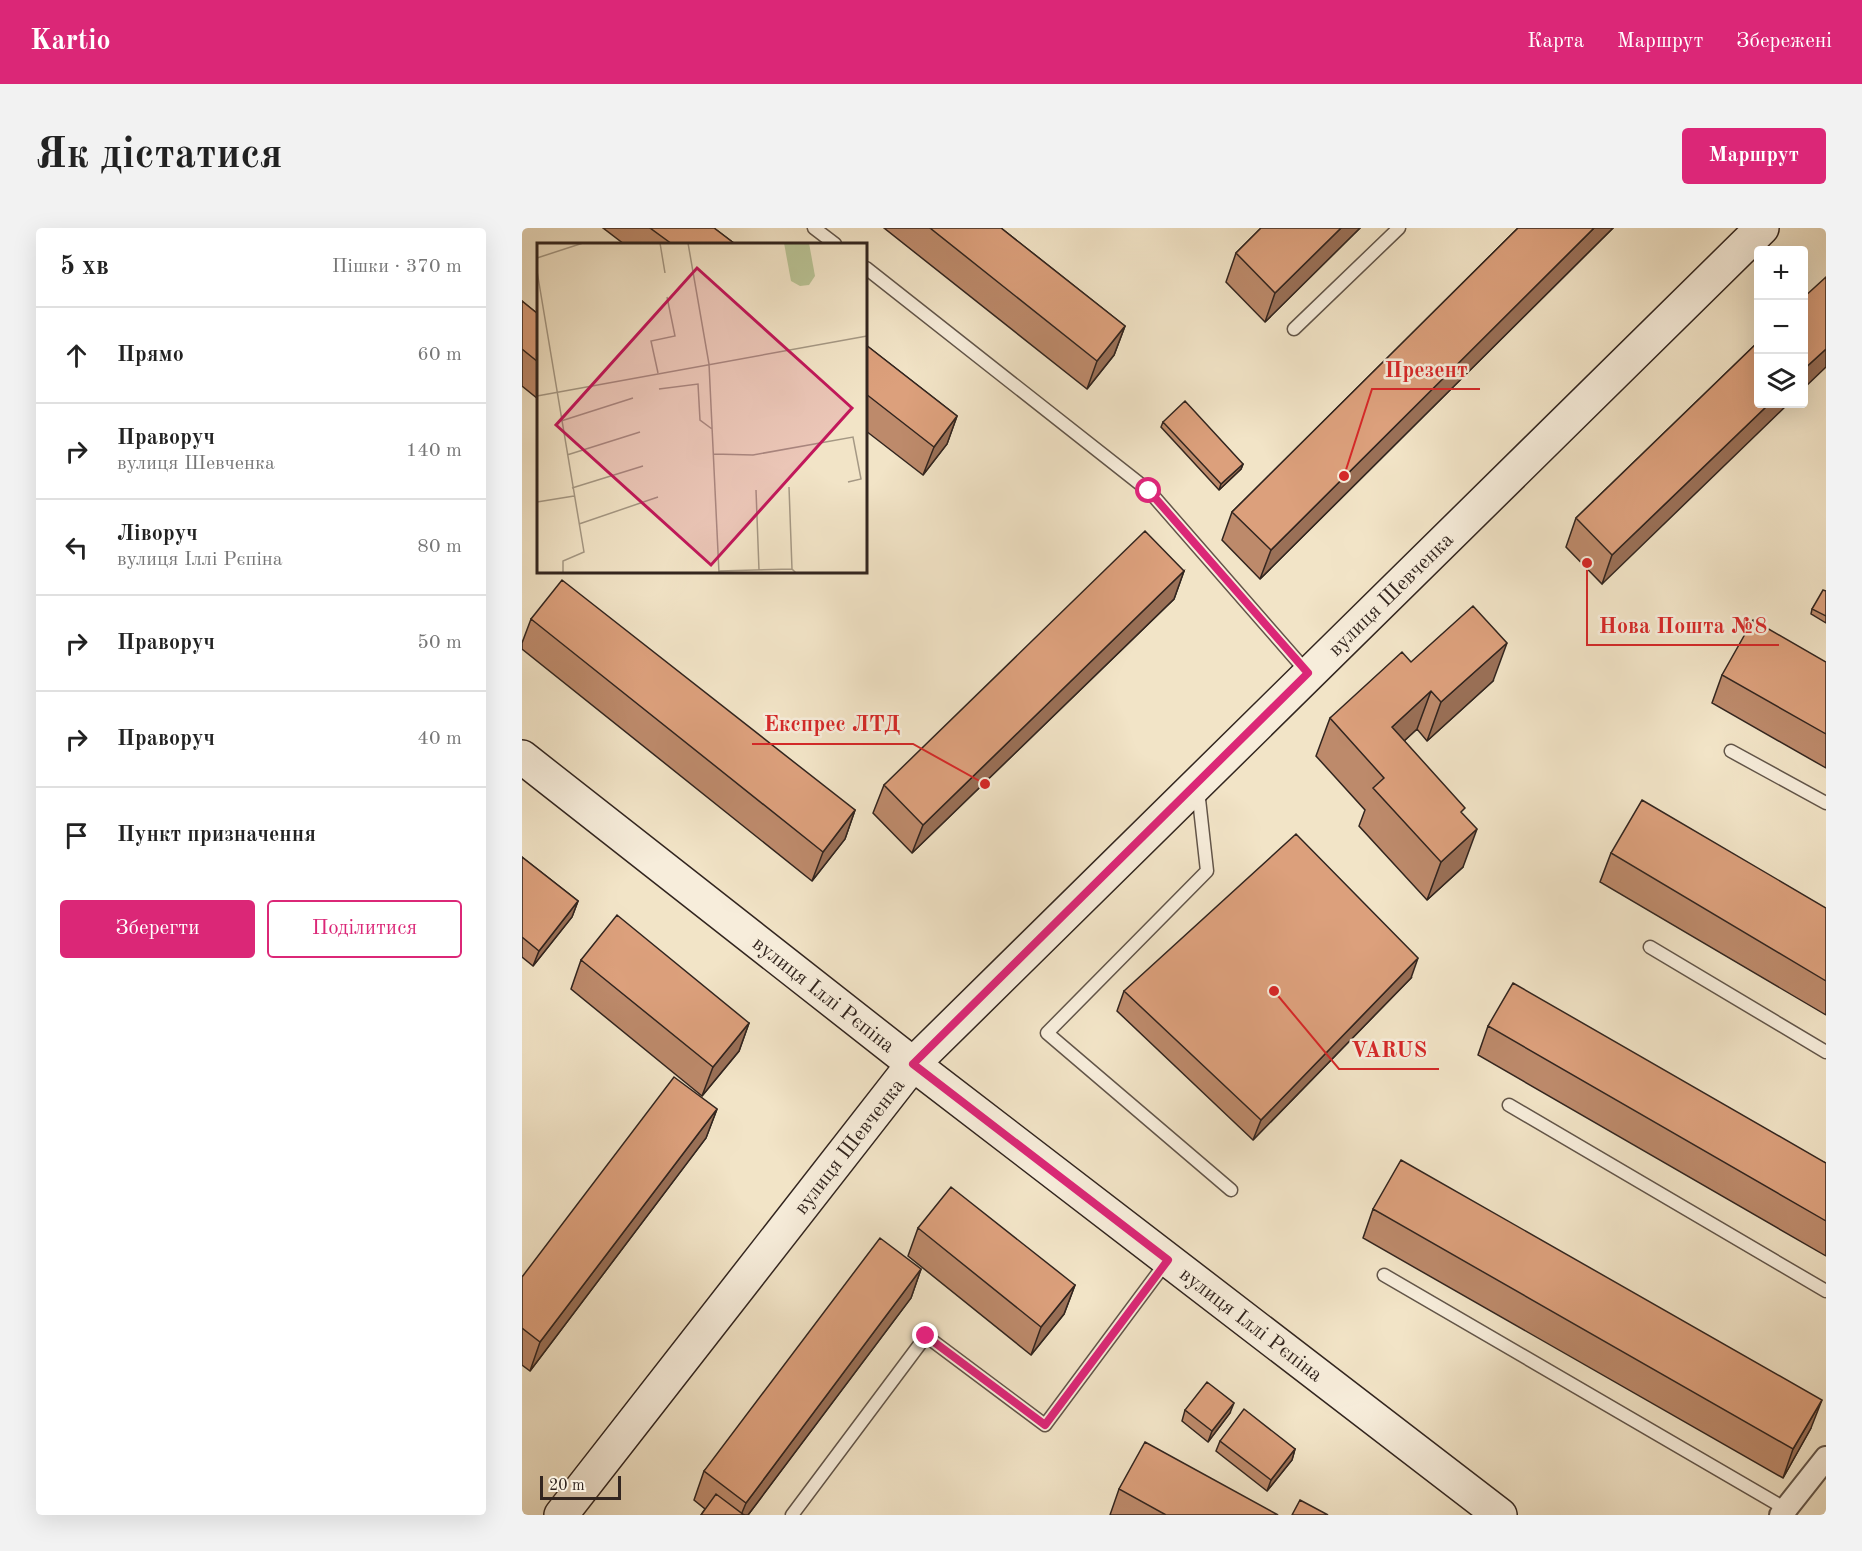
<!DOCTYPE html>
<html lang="uk">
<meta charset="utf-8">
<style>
:root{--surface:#fff;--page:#f2f2f2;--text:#222;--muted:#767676;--line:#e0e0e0;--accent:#db2777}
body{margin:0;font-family:"Old Standard TT",serif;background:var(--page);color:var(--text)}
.controls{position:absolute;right:18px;top:18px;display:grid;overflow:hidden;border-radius:6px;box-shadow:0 6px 24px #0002}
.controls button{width:54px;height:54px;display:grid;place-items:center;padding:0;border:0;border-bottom:2px solid var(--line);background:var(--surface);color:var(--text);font:30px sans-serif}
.scale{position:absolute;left:18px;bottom:15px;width:81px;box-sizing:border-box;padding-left:6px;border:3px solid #32251f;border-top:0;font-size:16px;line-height:21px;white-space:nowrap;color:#32251f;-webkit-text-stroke:4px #f7eddb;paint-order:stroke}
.stop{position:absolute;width:18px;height:18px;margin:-14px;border:4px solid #db2777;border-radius:50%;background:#fff}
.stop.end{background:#db2777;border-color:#fff;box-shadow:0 2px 6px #0008}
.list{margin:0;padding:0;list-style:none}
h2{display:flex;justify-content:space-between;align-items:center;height:78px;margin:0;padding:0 24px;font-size:26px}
h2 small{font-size:20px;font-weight:400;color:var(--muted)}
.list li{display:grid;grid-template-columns:39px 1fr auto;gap:18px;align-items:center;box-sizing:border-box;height:96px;padding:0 24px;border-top:2px solid var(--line)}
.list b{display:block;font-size:22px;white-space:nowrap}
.list p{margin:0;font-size:20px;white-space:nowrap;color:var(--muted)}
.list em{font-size:20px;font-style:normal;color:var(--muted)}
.actions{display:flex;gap:12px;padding:18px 24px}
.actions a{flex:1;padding:14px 0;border:2px solid var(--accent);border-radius:6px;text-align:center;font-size:21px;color:var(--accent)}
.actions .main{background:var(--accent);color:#fff}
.icon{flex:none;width:33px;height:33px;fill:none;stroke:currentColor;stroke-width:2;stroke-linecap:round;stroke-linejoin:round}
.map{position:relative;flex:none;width:1304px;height:1287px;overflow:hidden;border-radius:6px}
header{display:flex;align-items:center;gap:36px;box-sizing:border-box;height:84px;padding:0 30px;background:var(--accent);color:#fff}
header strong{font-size:28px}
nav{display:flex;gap:33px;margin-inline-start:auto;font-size:21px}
.intro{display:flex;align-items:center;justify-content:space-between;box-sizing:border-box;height:144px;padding:0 36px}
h1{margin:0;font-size:42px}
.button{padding:15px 27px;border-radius:6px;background:var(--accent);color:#fff;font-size:21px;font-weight:700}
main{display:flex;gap:36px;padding:0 36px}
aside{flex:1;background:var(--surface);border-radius:6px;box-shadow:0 6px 24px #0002}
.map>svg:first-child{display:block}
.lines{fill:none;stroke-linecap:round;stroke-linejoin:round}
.lane-casing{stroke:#625549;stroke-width:15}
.street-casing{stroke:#625549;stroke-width:26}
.secondary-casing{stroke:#32251f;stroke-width:36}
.lane{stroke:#f7eddb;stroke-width:12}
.street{stroke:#f7eddb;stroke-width:22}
.secondary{stroke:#f7eddb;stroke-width:33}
.wall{fill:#bd8a6b;stroke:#32251f;stroke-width:1.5}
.shaded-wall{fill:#9a7057;stroke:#32251f;stroke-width:1.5}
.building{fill:#dca07c;stroke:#32251f;stroke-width:1.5}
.route{stroke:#db2777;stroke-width:8}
.labels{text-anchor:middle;stroke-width:5;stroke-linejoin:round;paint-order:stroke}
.street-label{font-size:21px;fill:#32251f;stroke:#f7eddb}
.inset-road{fill:none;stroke:#a59884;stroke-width:1.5}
.view{fill:#c2185b;fill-opacity:0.15;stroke:#c2185b;stroke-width:3}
.inset-edge{fill:none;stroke:#32251f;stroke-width:3}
.leader{fill:none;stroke:#d62828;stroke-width:2}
.callout-dot{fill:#d62828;stroke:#f7eddb;stroke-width:2}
.callout-label{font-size:22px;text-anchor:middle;font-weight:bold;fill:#d62828;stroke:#f7eddb;stroke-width:5;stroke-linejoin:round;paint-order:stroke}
</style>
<header>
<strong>Kartio</strong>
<nav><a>Карта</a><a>Маршрут</a><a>Збережені</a></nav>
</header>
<div class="intro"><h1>Як дістатися</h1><a class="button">Маршрут</a></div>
<main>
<aside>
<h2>5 хв<small>Пішки · 370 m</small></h2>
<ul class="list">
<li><svg class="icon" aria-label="ahead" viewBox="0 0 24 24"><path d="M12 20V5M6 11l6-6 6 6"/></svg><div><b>Прямо</b></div><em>60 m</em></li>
<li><svg class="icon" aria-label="right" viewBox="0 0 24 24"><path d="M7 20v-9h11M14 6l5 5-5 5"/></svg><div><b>Праворуч</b><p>вулиця Шевченка</p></div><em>140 m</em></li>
<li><svg class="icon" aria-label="left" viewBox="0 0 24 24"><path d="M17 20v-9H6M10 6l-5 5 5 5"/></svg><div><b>Ліворуч</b><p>вулиця Іллі Рєпіна</p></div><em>80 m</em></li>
<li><svg class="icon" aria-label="right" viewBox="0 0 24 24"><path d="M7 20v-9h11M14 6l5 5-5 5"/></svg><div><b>Праворуч</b></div><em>50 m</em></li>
<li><svg class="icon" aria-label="right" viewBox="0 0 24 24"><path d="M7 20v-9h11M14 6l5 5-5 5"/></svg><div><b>Праворуч</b></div><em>40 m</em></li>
<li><svg class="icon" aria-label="arrive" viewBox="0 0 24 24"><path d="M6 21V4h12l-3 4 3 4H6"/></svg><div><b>Пункт призначення</b></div></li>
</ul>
<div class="actions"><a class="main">Зберегти</a><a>Поділитися</a></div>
</aside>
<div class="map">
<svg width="1304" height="1287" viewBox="0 0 1304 1287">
<rect width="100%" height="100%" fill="#f2e4c7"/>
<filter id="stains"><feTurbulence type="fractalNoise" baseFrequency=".00333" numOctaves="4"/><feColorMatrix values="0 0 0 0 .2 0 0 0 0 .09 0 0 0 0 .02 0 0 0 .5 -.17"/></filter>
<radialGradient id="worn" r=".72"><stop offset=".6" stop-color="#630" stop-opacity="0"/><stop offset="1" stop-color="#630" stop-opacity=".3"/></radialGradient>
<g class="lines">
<g class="lane-casing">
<path id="lane" d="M292,0L313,16
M344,40L627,263L785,444
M772,101L877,0
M1209,523L1304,575
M676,562L685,643L525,805L709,962
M1128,719L1304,824
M987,877L1304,1063
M862,1047L1264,1281
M270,1287L404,1108L523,1197L645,1033"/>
</g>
<g class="street-casing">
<path id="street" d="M1259,1287L1304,1230"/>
</g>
<g class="secondary-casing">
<g id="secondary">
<path id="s1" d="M0,529L391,836L978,1287"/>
<path id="s2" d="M39,1287L391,836L1240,0"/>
</g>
</g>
<use href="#lane" class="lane"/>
<use href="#street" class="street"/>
<use href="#secondary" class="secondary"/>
</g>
<path class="wall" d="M81,0H192L213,16H102Z
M362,0H479L603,98L592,127L565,161Z
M739,0H838L743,94L704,54L714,25Z
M996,0H1091L738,351L700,312L710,284Z
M0,73L16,86V171L0,158Z
M1236,114L1080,356L1044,319L1054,290Z
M344,117L435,188L425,216L401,247L344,203Z
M641,194L721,236L719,241L697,262L639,199Z
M662,343L652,371L390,625L351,585L362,557Z
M1304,363V395L1289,386L1290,381Z
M9,391L333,582L323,611L290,653L0,421V415Z
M889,434L971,453L905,513L895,501L882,513L941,639L905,672L837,598L843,582L794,528L808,490Z
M1304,434V540L1190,475L1200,447Z
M1089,625L1304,680V787L1078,654Z
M0,629L56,673L50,689L11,738L0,729Z
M59,732L227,795L217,823L180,868L49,761Z
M889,750L731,912L595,783L602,763Z
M966,798L1304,935V1028L956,827Z
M195,881L184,910L8,1143L0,1137V1049Z
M851,981L1289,1200L1261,1250L841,1010Z
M396,1000L553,1057L542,1086L509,1127L386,1028Z
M399,1041L389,1070L226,1287H179L183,1281L172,1272L182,1243Z
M663,1182L708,1185L686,1214L660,1193Z
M698,1213L773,1221L770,1232L745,1263L694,1223Z
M597,1261L756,1287H588Z"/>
<path class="shaded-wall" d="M819,0H838L743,94L753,65Z
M1072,0H1091L738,351L749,322Z
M603,98L592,127L565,161L575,133Z
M1304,121V139L1281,161V142Z
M1247,176H1266L1080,356L1090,327Z
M435,188L425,216L401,247L412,219Z
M721,236L719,241L697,262L699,256Z
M662,343L652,371L390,625L401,597Z
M985,415L971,453L905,513L919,474Z
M909,463L895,501L856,537L870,499Z
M333,582L323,611L290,653L301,624Z
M955,601L941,639L905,672L919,634Z
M56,673L50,689L11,738L17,723Z
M896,730L889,750L731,912L739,892Z
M227,795L217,823L180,868L191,839Z
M195,881L184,910L8,1143L18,1114Z
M399,1041L389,1070L226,1287H219L224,1275Z
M553,1057L542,1086L509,1127L519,1099Z
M1300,1172L1289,1200L1261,1250L1271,1221Z
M712,1175L708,1185L686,1214L690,1203Z
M773,1221L770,1232L745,1263L749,1252Z"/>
<path class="building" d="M128,0H192L213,16H150Z
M408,0H479L603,98L575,133Z
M739,0H819L753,65L714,25Z
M996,0H1072L749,322L710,284Z
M1304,49V121L1281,142V70Z
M0,73L16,86V134L0,121Z
M1236,114V176H1247L1090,327L1054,290Z
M344,117L435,188L412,219L344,166Z
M663,173L721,236L699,256L641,194Z
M623,303L662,343L401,597L362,557Z
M40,352L333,582L301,624L9,391Z
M1301,362L1304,363V388L1290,381Z
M951,378L985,415L919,474L909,463L870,499L943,580L939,584L955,601L919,634L851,560L862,550L808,490L880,424L889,434Z
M1231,392L1304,434V506L1200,447Z
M1120,572L1304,680V753L1089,625Z
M774,606L896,730L739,892L602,763Z
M0,629L56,673L17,723L0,709Z
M95,687L227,795L191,839L59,732Z
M991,755L1304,935V993L966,798Z
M152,849L195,881L18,1114L0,1100V1049Z
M879,932L1300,1172L1271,1221L851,981Z
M429,959L553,1057L519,1099L396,1000Z
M358,1010L399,1041L224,1275L182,1243Z
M685,1154L712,1175L690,1203L663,1182Z
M722,1181L773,1221L749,1252L698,1213Z
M623,1214L756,1287H644L597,1261Z
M194,1266L222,1287H179Z
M778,1272L806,1287H770Z"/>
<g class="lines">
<path class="route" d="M404,1108L523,1197L646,1032L391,836L786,445L627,263"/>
</g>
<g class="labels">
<g class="street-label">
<text dy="7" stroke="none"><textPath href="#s2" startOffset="1242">вулиця Шевченка</textPath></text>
<text dy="7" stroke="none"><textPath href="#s1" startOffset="384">вулиця Іллі Рєпіна</textPath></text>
<text dy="7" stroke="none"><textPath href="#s2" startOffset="468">вулиця Шевченка</textPath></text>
<text dy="7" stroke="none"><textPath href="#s1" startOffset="924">вулиця Іллі Рєпіна</textPath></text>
</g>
</g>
<g transform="translate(15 15)">
<rect width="330" height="330" fill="#f2e4c7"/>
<path d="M247,0H272L278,33L272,42L263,43L254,38Z" fill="#bac496"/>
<path class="inset-road" d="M123,0L128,30M151,0L172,121L182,330M0,15L46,0M0,28L47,309L26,318V330M121,130L114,98L138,93L130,54M122,146L161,141L163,177L175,186M0,153L330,93M24,178L96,155M176,211L216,212L316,194L324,236L311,239M30,212L103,189M252,244L255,326M35,245L106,223M219,247L222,327M0,259L37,253M42,281L121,254M182,328L255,326L259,330"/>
<path class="view" d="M160,25L315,165L174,322L19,182Z"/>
<rect width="330" height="330" class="inset-edge"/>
</g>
<path class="leader" d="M822 248L850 161H958M1065 335L1065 417H1257M463 556L391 516H230M752 763L817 841H917"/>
<g class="callout-dot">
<circle cx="822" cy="248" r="6"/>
<circle cx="1065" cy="335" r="6"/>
<circle cx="463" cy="556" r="6"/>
<circle cx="752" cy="763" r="6"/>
</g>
<g class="callout-label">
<text x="904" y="149">Презент</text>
<text x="1161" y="405">Нова Пошта №8</text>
<text x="310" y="503">Експрес ЛТД</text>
<text x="867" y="829">VARUS</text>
</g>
<rect width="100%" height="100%" filter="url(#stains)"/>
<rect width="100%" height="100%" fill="url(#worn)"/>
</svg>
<div class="controls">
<button>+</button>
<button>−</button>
<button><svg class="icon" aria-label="layers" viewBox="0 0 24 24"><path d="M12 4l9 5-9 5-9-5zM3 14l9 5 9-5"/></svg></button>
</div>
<div class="scale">20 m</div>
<div class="stop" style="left:627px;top:263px"></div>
<div class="stop end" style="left:404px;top:1108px"></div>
</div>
</main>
